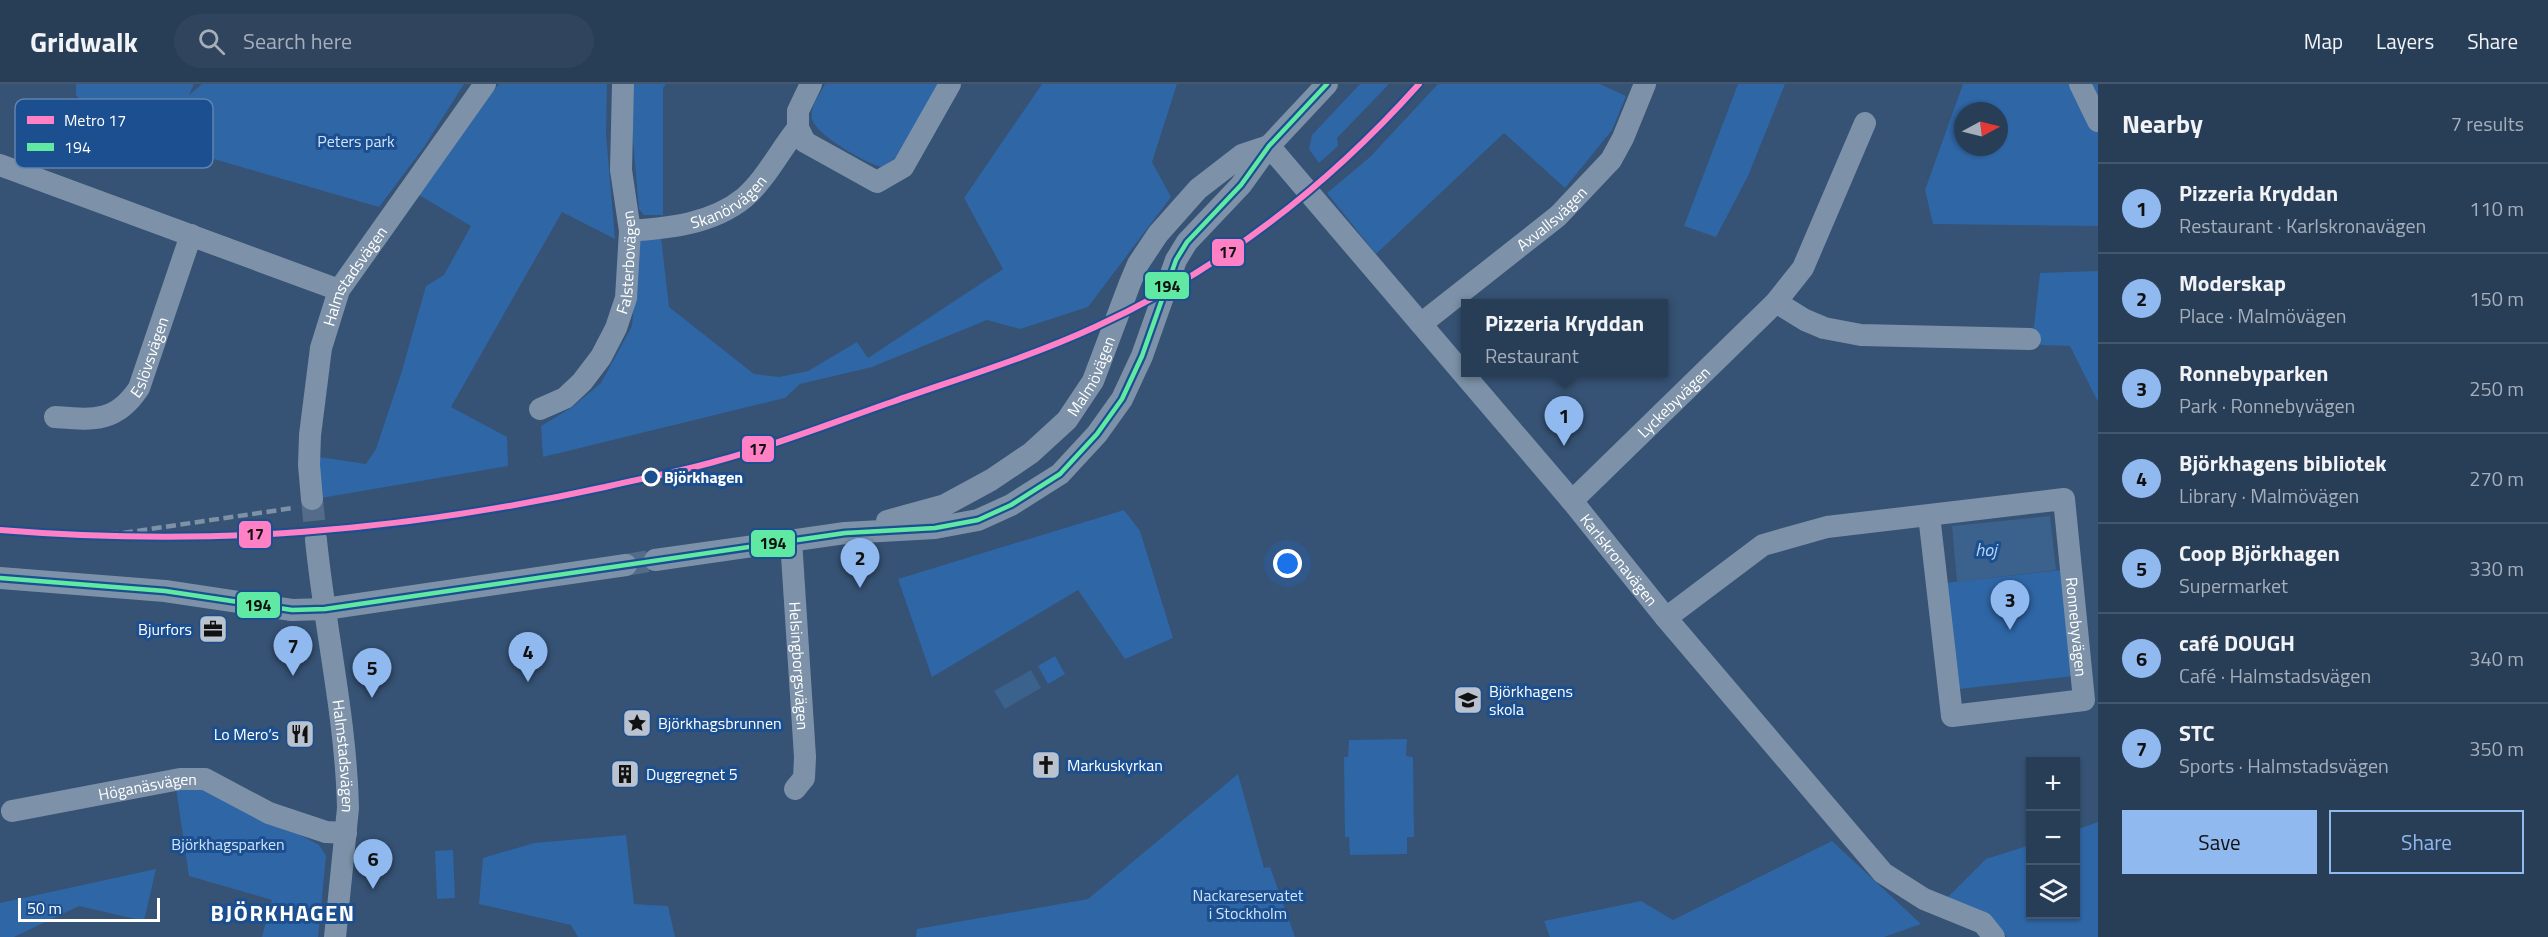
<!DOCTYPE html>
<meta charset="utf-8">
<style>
:root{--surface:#283e57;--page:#30455d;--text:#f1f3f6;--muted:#a5aeba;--line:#44576d;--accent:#90b9f0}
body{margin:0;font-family:"Titillium Web",sans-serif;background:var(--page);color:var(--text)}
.controls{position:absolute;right:18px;bottom:18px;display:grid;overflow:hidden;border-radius:0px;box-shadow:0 2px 4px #0004}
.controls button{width:54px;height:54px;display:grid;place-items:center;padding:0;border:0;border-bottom:2px solid var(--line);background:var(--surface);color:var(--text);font:30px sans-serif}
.compass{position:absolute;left:1954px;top:18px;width:54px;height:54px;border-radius:50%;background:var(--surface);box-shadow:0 2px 4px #0004;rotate:83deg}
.scale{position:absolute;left:18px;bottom:15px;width:142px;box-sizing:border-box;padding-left:6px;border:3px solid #fff;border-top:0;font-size:16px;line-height:21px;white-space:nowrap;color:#fff;-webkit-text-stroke:4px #1b4f8f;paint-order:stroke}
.you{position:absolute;left:1288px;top:480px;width:21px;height:21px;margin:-15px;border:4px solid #fff;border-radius:50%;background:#1a73e8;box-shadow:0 0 0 9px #1a73e833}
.badge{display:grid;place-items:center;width:39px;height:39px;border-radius:50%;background:var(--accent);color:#111;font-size:20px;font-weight:700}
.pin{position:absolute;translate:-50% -50px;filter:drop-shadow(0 2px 3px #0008)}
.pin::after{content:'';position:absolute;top:32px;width:21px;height:18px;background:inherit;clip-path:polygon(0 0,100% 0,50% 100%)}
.popup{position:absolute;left:1461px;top:215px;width:207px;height:78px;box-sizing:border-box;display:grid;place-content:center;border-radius:0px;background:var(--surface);filter:drop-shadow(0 2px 4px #0005);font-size:20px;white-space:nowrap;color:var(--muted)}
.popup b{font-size:22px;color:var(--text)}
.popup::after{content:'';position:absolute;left:50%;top:100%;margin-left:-12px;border:12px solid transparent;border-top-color:var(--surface)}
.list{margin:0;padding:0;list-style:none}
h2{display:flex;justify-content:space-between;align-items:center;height:78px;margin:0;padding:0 24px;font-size:26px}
h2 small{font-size:20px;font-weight:400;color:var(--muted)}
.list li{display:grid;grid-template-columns:39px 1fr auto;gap:18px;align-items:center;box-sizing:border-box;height:90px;padding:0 24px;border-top:2px solid var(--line)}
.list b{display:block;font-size:22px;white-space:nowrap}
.list p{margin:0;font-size:20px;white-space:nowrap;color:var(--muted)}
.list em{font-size:20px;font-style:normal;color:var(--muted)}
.actions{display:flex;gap:12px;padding:18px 24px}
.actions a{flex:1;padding:14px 0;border:2px solid var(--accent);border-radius:0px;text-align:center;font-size:21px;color:var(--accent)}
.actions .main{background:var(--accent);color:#111}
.icon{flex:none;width:33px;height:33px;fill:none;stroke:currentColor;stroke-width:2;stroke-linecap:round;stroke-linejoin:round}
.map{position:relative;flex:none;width:2098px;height:853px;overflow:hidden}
header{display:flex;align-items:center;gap:36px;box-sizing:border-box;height:84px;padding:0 30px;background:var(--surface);border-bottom:2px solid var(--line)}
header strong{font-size:28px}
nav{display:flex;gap:33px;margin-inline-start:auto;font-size:21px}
.search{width:420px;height:54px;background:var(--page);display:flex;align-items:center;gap:15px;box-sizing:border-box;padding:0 21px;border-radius:33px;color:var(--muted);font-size:22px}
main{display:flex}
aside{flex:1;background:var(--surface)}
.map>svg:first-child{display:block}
.green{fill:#2f66a5;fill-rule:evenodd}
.water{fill:#3b618d}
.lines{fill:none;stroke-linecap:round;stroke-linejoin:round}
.minor-tunnel{stroke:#546c89;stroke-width:22;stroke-dasharray:22 11;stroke-linecap:butt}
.minor{stroke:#7d92a8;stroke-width:22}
.rail{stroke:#7e92a7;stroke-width:4.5;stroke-dasharray:10 4.5;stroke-linecap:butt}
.bus-1-casing{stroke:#1b4f8f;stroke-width:9}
.bus-1{stroke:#60e9a3;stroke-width:4.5}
.metro-1-casing{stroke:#1b4f8f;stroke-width:10}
.metro-1{stroke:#ff80c5;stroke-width:6}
.stop-dot{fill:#1b4f8f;stroke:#fff;stroke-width:3}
.labels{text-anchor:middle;stroke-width:6;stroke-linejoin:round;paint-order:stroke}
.park-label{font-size:16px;fill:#cfe3fa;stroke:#1b4f8f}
.street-label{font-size:16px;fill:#fff;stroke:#1b4f8f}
.stop-label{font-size:16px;font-weight:bold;fill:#fff;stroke:#1b4f8f;text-anchor:start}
.poi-label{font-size:16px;fill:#fff;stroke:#1b4f8f;text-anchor:start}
.water-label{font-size:18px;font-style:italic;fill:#b5d3f5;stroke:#1b4f8f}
.district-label{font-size:22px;font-weight:bold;letter-spacing:1.5px;fill:#fff;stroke:#1b4f8f}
.key{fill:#1b4f8f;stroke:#5f84b1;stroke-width:1.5}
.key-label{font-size:16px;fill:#fff}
.line-badge{stroke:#1b4f8f;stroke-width:2}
.pale-badge-label{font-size:16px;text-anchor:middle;font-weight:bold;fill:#111}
</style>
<header>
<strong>Gridwalk</strong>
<div class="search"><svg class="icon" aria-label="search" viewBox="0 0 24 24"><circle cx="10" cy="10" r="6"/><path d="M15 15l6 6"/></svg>Search here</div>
<nav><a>Map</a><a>Layers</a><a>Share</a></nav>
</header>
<main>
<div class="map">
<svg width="2098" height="853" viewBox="0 0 2098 853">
<rect width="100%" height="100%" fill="#365274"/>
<path class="green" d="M76,0H194L189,11L202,0H464L424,63L379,123L172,63L97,36L76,11Z
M499,0H607L606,50L615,155L562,128L451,323L507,353L508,382L321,414L319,373L366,380L376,365L401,290L426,202L444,191L471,142L414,108Z
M634,0H666L663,4V131H644L639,125L632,45Z
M825,0H940L897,73L882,83C867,80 816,51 812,35C809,24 820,10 825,0Z
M1042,0H1177L1152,78L1171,113L1088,223L1020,245L987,236L872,283L800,300L785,314L543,373L541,342L571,324L601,299L632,242L640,157L661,153L669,223L754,290L779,293L808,287L857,258L868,274L1003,185L964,114Z
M1360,0H1389L1337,54L1338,62L1319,79L1309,65L1312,51Z
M1438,0H1600L1626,12L1612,46L1565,104L1504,49L1376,170L1327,109L1370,73Z
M1738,0H1785L1748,92L1716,153L1684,142Z
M1963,0H2098V142L1933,140L1925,106ZM1963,27H1999V63H1963Z
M2098,187V318L2070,262L2041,261L2033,251L2040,189Z
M1124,426L1140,447L1173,554L1125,575L1078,506L932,593L898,495Z
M2061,486L2074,592L1959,605L1946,499Z
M1055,572L1065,590L1048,600L1038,582Z
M1407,655L1406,672L1413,673L1414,753H1407V770L1350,771L1349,753H1345L1344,673H1348L1349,656Z
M1238,690L1264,784L1270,783L1295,853H916L917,845L1088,815Z
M175,698L202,699L319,761L326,772L318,853H262L272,816L189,792Z
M2098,738V853H2007L1990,834L1948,813L1986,775L2030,761V830H2076V746Z
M626,751L634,820L668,822L675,853H578L571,841L479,820L483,774L534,759Z
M1832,757L1921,840L1884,853H1550L1544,837L1641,817L1673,836Z
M453,766L455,814L437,815L435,767Z
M156,785L144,837L79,822L14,853H0V819Z"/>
<path class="water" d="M2050,432L2056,486L1957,498L1952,442Z
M1031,586L1041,604L1005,625L994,607Z"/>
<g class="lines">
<path class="minor-tunnel" d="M312,415L316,456
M626,481L655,476"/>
<g class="minor">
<path d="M811,0L798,27V44L805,58L877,98L903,83L950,0"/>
<path d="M2080,0L2098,37"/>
<path id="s1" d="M1269,62L1572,417L1666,534L1883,789L1924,815L1983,839L1994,853"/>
<path d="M0,81L339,206"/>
<path id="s2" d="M630,147C669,144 712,140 744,114C766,95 780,66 798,44"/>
<path d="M1776,218L1805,236L1824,244L1861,251L2030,255"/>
<path id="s3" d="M1421,240L1558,132L1611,76L1623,54L1645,0"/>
<path id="s4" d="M540,325L565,314L582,298L601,273L616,244L626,214L630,147L621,86L623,0"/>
<path id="s5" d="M55,333C93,336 116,339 139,304L191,151"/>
<path id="s6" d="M312,415L309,381L310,351L321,264L339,206L485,0"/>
<path id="s7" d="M1572,417L1776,218L1803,184L1865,39"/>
<path id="s8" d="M887,437L945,421L991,396L1031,369L1067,336L1093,297L1130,199L1138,180L1158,150L1198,105L1242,71L1269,62"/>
<path id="s9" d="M316,456C325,546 346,634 348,724L335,853"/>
<path id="s10" d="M791,456L805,673L804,694L795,705"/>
<path d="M655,476L845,449L935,444L978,436L1011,421L1060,390L1097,350L1122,315L1142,272L1176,176L1187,158L1241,101L1269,62L1327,0"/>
<path d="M0,494L165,507L292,526L325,525L626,481"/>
<path id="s11" d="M1666,534L1763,461L1827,443L2064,415L2084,616L1952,632L1929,431"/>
<path id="s12" d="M12,727L180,695H205L269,729L326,748L346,749"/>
</g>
<path class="rail" d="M36,450L123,449L293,424"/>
<g class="bus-1-casing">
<path id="bus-1" d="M0,494L165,507L292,526L325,525L845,449L935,444L978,436L1011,421L1060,390L1097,350L1122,315L1142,272L1176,176L1187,158L1241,101L1269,62L1327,0"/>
</g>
<use href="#bus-1" class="bus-1"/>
<g class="metro-1-casing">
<path id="metro-1" d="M0,446C209,463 400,448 605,403C642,394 680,388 717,377C777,361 834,338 892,318C960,294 1030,273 1095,243C1220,186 1328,102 1419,0"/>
</g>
<use href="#metro-1" class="metro-1"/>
</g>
<defs>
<g id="office-square" transform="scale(1.5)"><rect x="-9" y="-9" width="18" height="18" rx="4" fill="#b9c2ce" stroke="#1b4f8f"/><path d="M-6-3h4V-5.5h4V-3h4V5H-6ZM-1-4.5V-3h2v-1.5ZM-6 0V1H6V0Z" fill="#111"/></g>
<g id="school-square" transform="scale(1.5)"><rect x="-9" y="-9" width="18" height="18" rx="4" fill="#b9c2ce" stroke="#1b4f8f"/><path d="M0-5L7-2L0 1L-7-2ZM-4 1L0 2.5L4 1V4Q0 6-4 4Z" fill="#111"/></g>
<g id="sight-square" transform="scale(1.5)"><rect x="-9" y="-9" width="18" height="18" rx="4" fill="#b9c2ce" stroke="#1b4f8f"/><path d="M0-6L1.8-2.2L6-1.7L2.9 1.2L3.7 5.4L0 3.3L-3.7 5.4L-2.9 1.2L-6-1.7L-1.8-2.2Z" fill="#111"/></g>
<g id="restaurant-square" transform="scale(1.5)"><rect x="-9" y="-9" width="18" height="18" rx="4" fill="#b9c2ce" stroke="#1b4f8f"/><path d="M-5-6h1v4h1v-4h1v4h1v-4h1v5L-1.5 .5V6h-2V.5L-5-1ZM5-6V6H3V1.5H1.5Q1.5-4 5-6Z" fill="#111"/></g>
<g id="church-square" transform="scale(1.5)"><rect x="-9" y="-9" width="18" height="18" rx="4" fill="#b9c2ce" stroke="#1b4f8f"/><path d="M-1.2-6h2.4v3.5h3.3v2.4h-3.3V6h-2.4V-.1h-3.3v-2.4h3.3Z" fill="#111"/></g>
<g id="building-square" transform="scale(1.5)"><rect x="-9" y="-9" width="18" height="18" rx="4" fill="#b9c2ce" stroke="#1b4f8f"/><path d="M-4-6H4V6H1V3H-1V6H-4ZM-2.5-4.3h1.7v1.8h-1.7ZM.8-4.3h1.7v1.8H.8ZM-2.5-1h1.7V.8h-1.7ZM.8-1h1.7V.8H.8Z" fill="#111"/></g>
</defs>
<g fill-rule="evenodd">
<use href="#office-square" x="213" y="545"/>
<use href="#school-square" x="1468" y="616"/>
<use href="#sight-square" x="637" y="639"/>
<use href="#restaurant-square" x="300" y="650"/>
<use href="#church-square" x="1046" y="681"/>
<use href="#building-square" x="625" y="690"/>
</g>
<circle class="stop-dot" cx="651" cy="393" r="8"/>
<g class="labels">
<g class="park-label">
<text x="356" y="63">Peters park</text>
<text x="228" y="766">Björkhagsparken</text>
<text x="1248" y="817">Nackareservatet<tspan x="1248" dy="18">i Stockholm</tspan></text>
</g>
<g class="street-label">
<text dy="6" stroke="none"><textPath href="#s2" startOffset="105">Skanörvägen</textPath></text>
<text dy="6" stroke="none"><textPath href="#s3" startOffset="168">Axvallsvägen</textPath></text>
<text dy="6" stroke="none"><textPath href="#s4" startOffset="182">Falsterbovägen</textPath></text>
<text dy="6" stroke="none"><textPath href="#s6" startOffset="232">Halmstadsvägen</textPath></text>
<text dy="6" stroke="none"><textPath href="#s5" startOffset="128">Eslövsvägen</textPath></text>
<text dy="6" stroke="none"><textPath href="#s8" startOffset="260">Malmövägen</textPath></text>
<text dy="6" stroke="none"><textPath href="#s7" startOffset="142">Lyckebyvägen</textPath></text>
<text dy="6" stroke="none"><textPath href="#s1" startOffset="542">Karlskronavägen</textPath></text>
<text dy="6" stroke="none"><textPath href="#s11" startOffset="555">Ronnebyvägen</textPath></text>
<text dy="6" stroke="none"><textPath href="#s10" startOffset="126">Helsingborgsvägen</textPath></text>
<text dy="6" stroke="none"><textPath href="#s9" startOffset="218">Halmstadsvägen</textPath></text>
<text dy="6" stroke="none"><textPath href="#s12" startOffset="138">Höganäsvägen</textPath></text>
</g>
<g class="stop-label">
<text x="664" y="399">Björkhagen</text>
</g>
<g class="poi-label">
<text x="192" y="551" text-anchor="end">Bjurfors</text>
<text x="1489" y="613">Björkhagens<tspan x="1489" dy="18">skola</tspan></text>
<text x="658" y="645">Björkhagsbrunnen</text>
<text x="279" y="656" text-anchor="end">Lo Mero’s</text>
<text x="1067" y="687">Markuskyrkan</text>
<text x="646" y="696">Duggregnet 5</text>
</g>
<g class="water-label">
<text x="1986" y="472">hoj</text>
</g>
<g class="district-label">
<text x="283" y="837">BJÖRKHAGEN</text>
</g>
</g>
<rect x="15" y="15" width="198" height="69" rx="9" class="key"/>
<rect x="27" y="32" width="27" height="8" fill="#ff80c5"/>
<rect x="27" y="59" width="27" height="8" fill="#60e9a3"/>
<g class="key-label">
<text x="64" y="42">Metro 17</text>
<text x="64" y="69">194</text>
</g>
<g class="line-badge">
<rect x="1211" y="154" width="34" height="29" rx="6" fill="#ff80c5"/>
<rect x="1144" y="187" width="46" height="29" rx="6" fill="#60e9a3"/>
<rect x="741" y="351" width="34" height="28" rx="6" fill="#ff80c5"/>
<rect x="238" y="436" width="34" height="29" rx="6" fill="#ff80c5"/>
<rect x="750" y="445" width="46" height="29" rx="6" fill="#60e9a3"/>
<rect x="236" y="507" width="45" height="28" rx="6" fill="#60e9a3"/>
</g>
<g class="pale-badge-label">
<text x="1228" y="174">17</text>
<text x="1167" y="208">194</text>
<text x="758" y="371">17</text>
<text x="255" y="456">17</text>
<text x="773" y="465">194</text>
<text x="258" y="527">194</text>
</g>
</svg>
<div class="controls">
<button>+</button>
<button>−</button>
<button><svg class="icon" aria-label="layers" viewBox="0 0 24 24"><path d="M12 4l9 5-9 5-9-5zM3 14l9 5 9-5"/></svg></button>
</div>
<svg class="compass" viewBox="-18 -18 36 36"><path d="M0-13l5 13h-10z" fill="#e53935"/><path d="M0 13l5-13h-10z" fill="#a5aeba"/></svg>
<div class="scale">50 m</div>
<div class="you"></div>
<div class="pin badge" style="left:1564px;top:362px">1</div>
<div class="popup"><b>Pizzeria Kryddan</b>Restaurant</div>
<div class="pin badge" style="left:860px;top:504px">2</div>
<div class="pin badge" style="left:2010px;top:546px">3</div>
<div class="pin badge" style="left:528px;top:598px">4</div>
<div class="pin badge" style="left:372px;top:614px">5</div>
<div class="pin badge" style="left:373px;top:805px">6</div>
<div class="pin badge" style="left:293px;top:592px">7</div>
</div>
<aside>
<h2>Nearby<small>7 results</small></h2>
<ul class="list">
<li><span class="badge">1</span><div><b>Pizzeria Kryddan</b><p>Restaurant · Karlskronavägen</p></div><em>110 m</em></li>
<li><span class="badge">2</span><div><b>Moderskap</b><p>Place · Malmövägen</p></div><em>150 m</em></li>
<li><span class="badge">3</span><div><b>Ronnebyparken</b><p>Park · Ronnebyvägen</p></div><em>250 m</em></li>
<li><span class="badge">4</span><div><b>Björkhagens bibliotek</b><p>Library · Malmövägen</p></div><em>270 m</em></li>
<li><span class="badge">5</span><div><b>Coop Björkhagen</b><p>Supermarket</p></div><em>330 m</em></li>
<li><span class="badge">6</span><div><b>café DOUGH</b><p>Café · Halmstadsvägen</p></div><em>340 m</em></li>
<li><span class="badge">7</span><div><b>STC</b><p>Sports · Halmstadsvägen</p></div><em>350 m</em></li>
</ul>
<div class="actions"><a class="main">Save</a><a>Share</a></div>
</aside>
</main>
